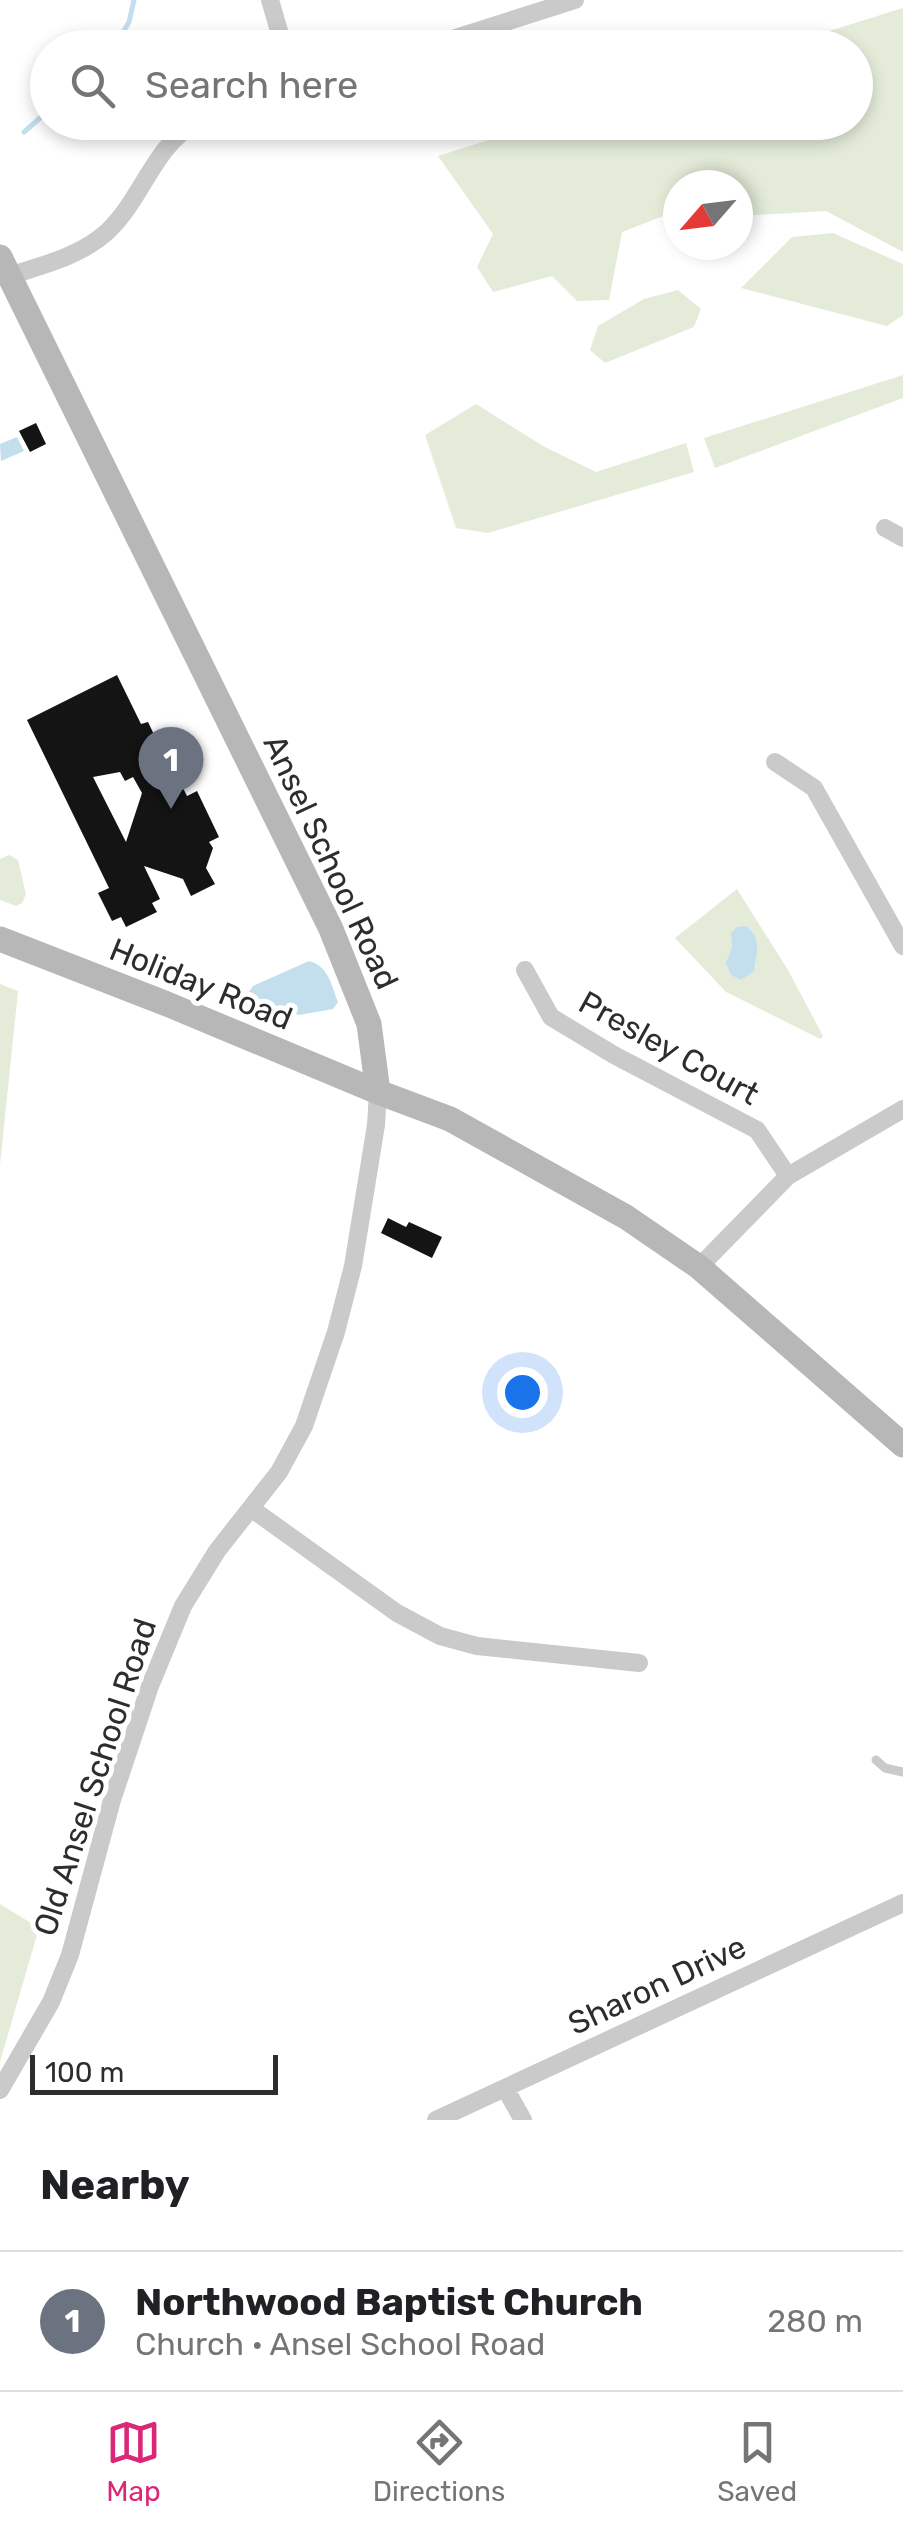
<!DOCTYPE html>
<meta charset="utf-8">
<style>
:root{--surface:#fff;--page:#f2f2f2;--text:#202124;--muted:#757577;--line:#e0e0e0;--accent:#db2777}
body{margin:0;font-family:Rubik,sans-serif;background:var(--page);color:var(--text)}
.compass{position:absolute;left:663px;top:170px;width:90px;height:90px;border-radius:50%;background:var(--surface);box-shadow:0 5px 15px #0003;rotate:242deg}
.scale{position:absolute;left:30px;bottom:25px;width:248px;box-sizing:border-box;padding-left:10px;border:5px solid #2d2d2d;border-top:0;font-size:28px;line-height:35px;white-space:nowrap;color:#2d2d2d;-webkit-text-stroke:8px #fff;paint-order:stroke}
.you{position:absolute;left:522px;top:1392px;width:35px;height:35px;margin:-25px;border:8px solid #fff;border-radius:50%;background:#1a73e8;box-shadow:0 0 0 15px #1a73e833}
.badge{display:grid;place-items:center;width:65px;height:65px;border-radius:50%;background:var(--accent);color:#fff;font-size:32px;font-weight:700}
.pin{position:absolute;translate:-50% -82px;filter:drop-shadow(0 2px 5px #0008)}
.pin::after{content:'';position:absolute;top:52px;width:35px;height:30px;background:inherit;clip-path:polygon(0 0,100% 0,50% 100%)}
.list{margin:0;padding:0;list-style:none}
h2{display:flex;justify-content:space-between;align-items:center;height:130px;margin:0;padding:0 40px;font-size:42px}
h2 small{font-size:32px;font-weight:400;color:var(--muted)}
.list li{display:grid;grid-template-columns:65px 1fr auto;gap:30px;align-items:center;box-sizing:border-box;height:140px;padding:0 40px;border-top:2px solid var(--line)}
.list b{display:block;font-size:38px;white-space:nowrap}
.list p{margin:0;font-size:32px;white-space:nowrap;color:var(--muted)}
.list em{font-size:32px;font-style:normal;color:var(--muted)}
.icon{flex:none;width:55px;height:55px;fill:none;stroke:currentColor;stroke-width:2;stroke-linecap:round;stroke-linejoin:round}
.map{position:relative;flex:none;width:903px;height:2120px;overflow:hidden}
.search{position:absolute;background:var(--surface);box-shadow:0 5px 15px #0003;left:30px;right:30px;top:30px;height:110px;display:flex;align-items:center;gap:25px;box-sizing:border-box;padding:0 35px;border-radius:55px;color:var(--muted);font-size:38px}
.sheet{height:270px;background:var(--surface)}
nav{display:flex;justify-content:space-around;align-items:center;box-sizing:border-box;height:140px;border-top:2px solid var(--line);background:var(--surface);font-size:28px;color:var(--muted)}
nav a{display:grid;justify-items:center;gap:5px}
nav .on{color:var(--accent)}
.map>svg:first-child{display:block}
.green{fill:#e4ecd9}
.water{fill:#c3dfee}
.lines{fill:none;stroke-linecap:round;stroke-linejoin:round}
.stream{stroke:#c3dfee;stroke-width:5}
.building{fill:#141414;fill-rule:evenodd}
.lane{stroke:#cacaca;stroke-width:9}
.street{stroke:#cacaca;stroke-width:18}
.secondary{stroke:#b7b7b7;stroke-width:25}
.labels{text-anchor:middle;stroke-width:10;stroke-linejoin:round;paint-order:stroke}
.street-label{font-size:32px;fill:#2d2d2d;stroke:#fff}
</style>
<div class="map">
<svg width="903" height="2120" viewBox="0 0 903 2120">
<rect width="100%" height="100%" fill="#fff"/>
<path class="green" d="M903,8V252L826,211L738,216V185H678V213H671L622,232L609,300L577,301L552,276L493,292L477,267L493,234L438,156L542,123L856,122V48L778,47Z
M833,233L903,264V315L887,326L741,288L792,237Z
M678,290L701,309L694,327L605,363L590,350L598,326L644,299Z
M903,375V398L715,468L704,438Z
M476,404L543,446L596,472L686,443L694,472L488,533L456,528L425,435Z
M9,855L18,860L26,894L22,903L16,906L0,900V859Z
M737,889L788,970L823,1036L820,1039L726,992L675,938Z
M0,984L18,991L0,1165Z
M0,1904L39,1928L0,2062Z"/>
<path class="water" d="M17,437L24,451L1,461L0,444Z
M746,926C763,939 756,953 754,971L741,980L731,975L726,963L732,947L731,933L737,927Z
M309,961C329,966 331,985 338,1002L333,1009L299,1015L249,1000L246,996L253,986Z"/>
<g class="lines">
<path class="stream" d="M114,48L129,22L134,0
M24,132L48,111"/>
</g>
<path class="building" d="M36,423L46,444L30,452L19,431Z
M117,675L141,724L148,722L161,749L152,756L165,783L183,788L187,796L197,791L219,837L209,842L213,848L206,868L215,884L191,896L183,879L144,866L160,899L152,903L157,912L126,927L121,917L112,921L98,893L109,888L27,720ZM120,772L125,781L133,777L142,793L126,842L93,777Z
M388,1218L406,1227L409,1222L442,1237L432,1258L381,1233Z"/>
<g class="lines">
<path class="lane" d="M876,1760L885,1768L903,1772"/>
<path class="street" d="M270,0L284,48
M424,48L575,0
M9,276C43,265 81,256 108,231C142,199 154,145 197,122
M885,528L903,538
M775,762L814,788L903,946
M525,970L551,1017L614,1055L757,1130L788,1176
M699,1267L788,1176L903,1109
M252,1509L397,1613L440,1636L477,1646L639,1663
M505,2088L523,2120
M0,2090L51,2002L70,1955L112,1800L150,1686L183,1606L217,1551L279,1472L304,1426L336,1332L353,1266L376,1125L378,1092
M436,2120L903,1903"/>
<path class="secondary" d="M0,257L331,929L369,1024L378,1092L450,1119L626,1217L699,1267L903,1445
M0,939L167,1004L378,1092"/>
</g>
<g class="labels">
<g class="street-label">
<text transform="translate(331 862) rotate(65)" y="11">Ansel School Road</text>
<text transform="translate(201 984) rotate(22)" y="11">Holiday Road</text>
<text transform="translate(669 1048) rotate(29)" y="11">Presley Court</text>
<text transform="translate(95 1777) rotate(-72)" y="11">Old Ansel School Road</text>
<text transform="translate(657 1985) rotate(-25)" y="11">Sharon Drive</text>
</g>
</g>
</svg>
<svg class="compass" viewBox="-18 -18 36 36"><path d="M0-13l5 13h-10z" fill="#e53935"/><path d="M0 13l5-13h-10z" fill="#757577"/></svg>
<div class="scale">100 m</div>
<div class="you"></div>
<div class="pin badge" style="left:171px;top:809px;background:#6b7280">1</div>
<div class="search"><svg class="icon" aria-label="search" viewBox="0 0 24 24"><circle cx="10" cy="10" r="6"/><path d="M15 15l6 6"/></svg>Search here</div>
</div>
<section class="sheet">
<h2>Nearby<small></small></h2>
<ul class="list">
<li><span class="badge" style="background:#6b7280">1</span><div><b>Northwood Baptist Church</b><p>Church · Ansel School Road</p></div><em>280 m</em></li>
</ul>
</section>
<nav>
<a class="on"><svg class="icon" aria-label="map" viewBox="0 0 24 24"><path d="M3 6l6-2 6 2 6-2v14l-6 2-6-2-6 2zM9 4v14M15 6v14"/></svg>Map</a>
<a><svg class="icon" aria-label="directions" viewBox="0 0 24 24"><path d="M12 3l9 9-9 9-9-9zM9 14v-3h6M13 9l2 2-2 2"/></svg>Directions</a>
<a><svg class="icon" aria-label="saved" viewBox="0 0 24 24"><path d="M7 4h10v16l-5-4-5 4z"/></svg>Saved</a>
</nav>
